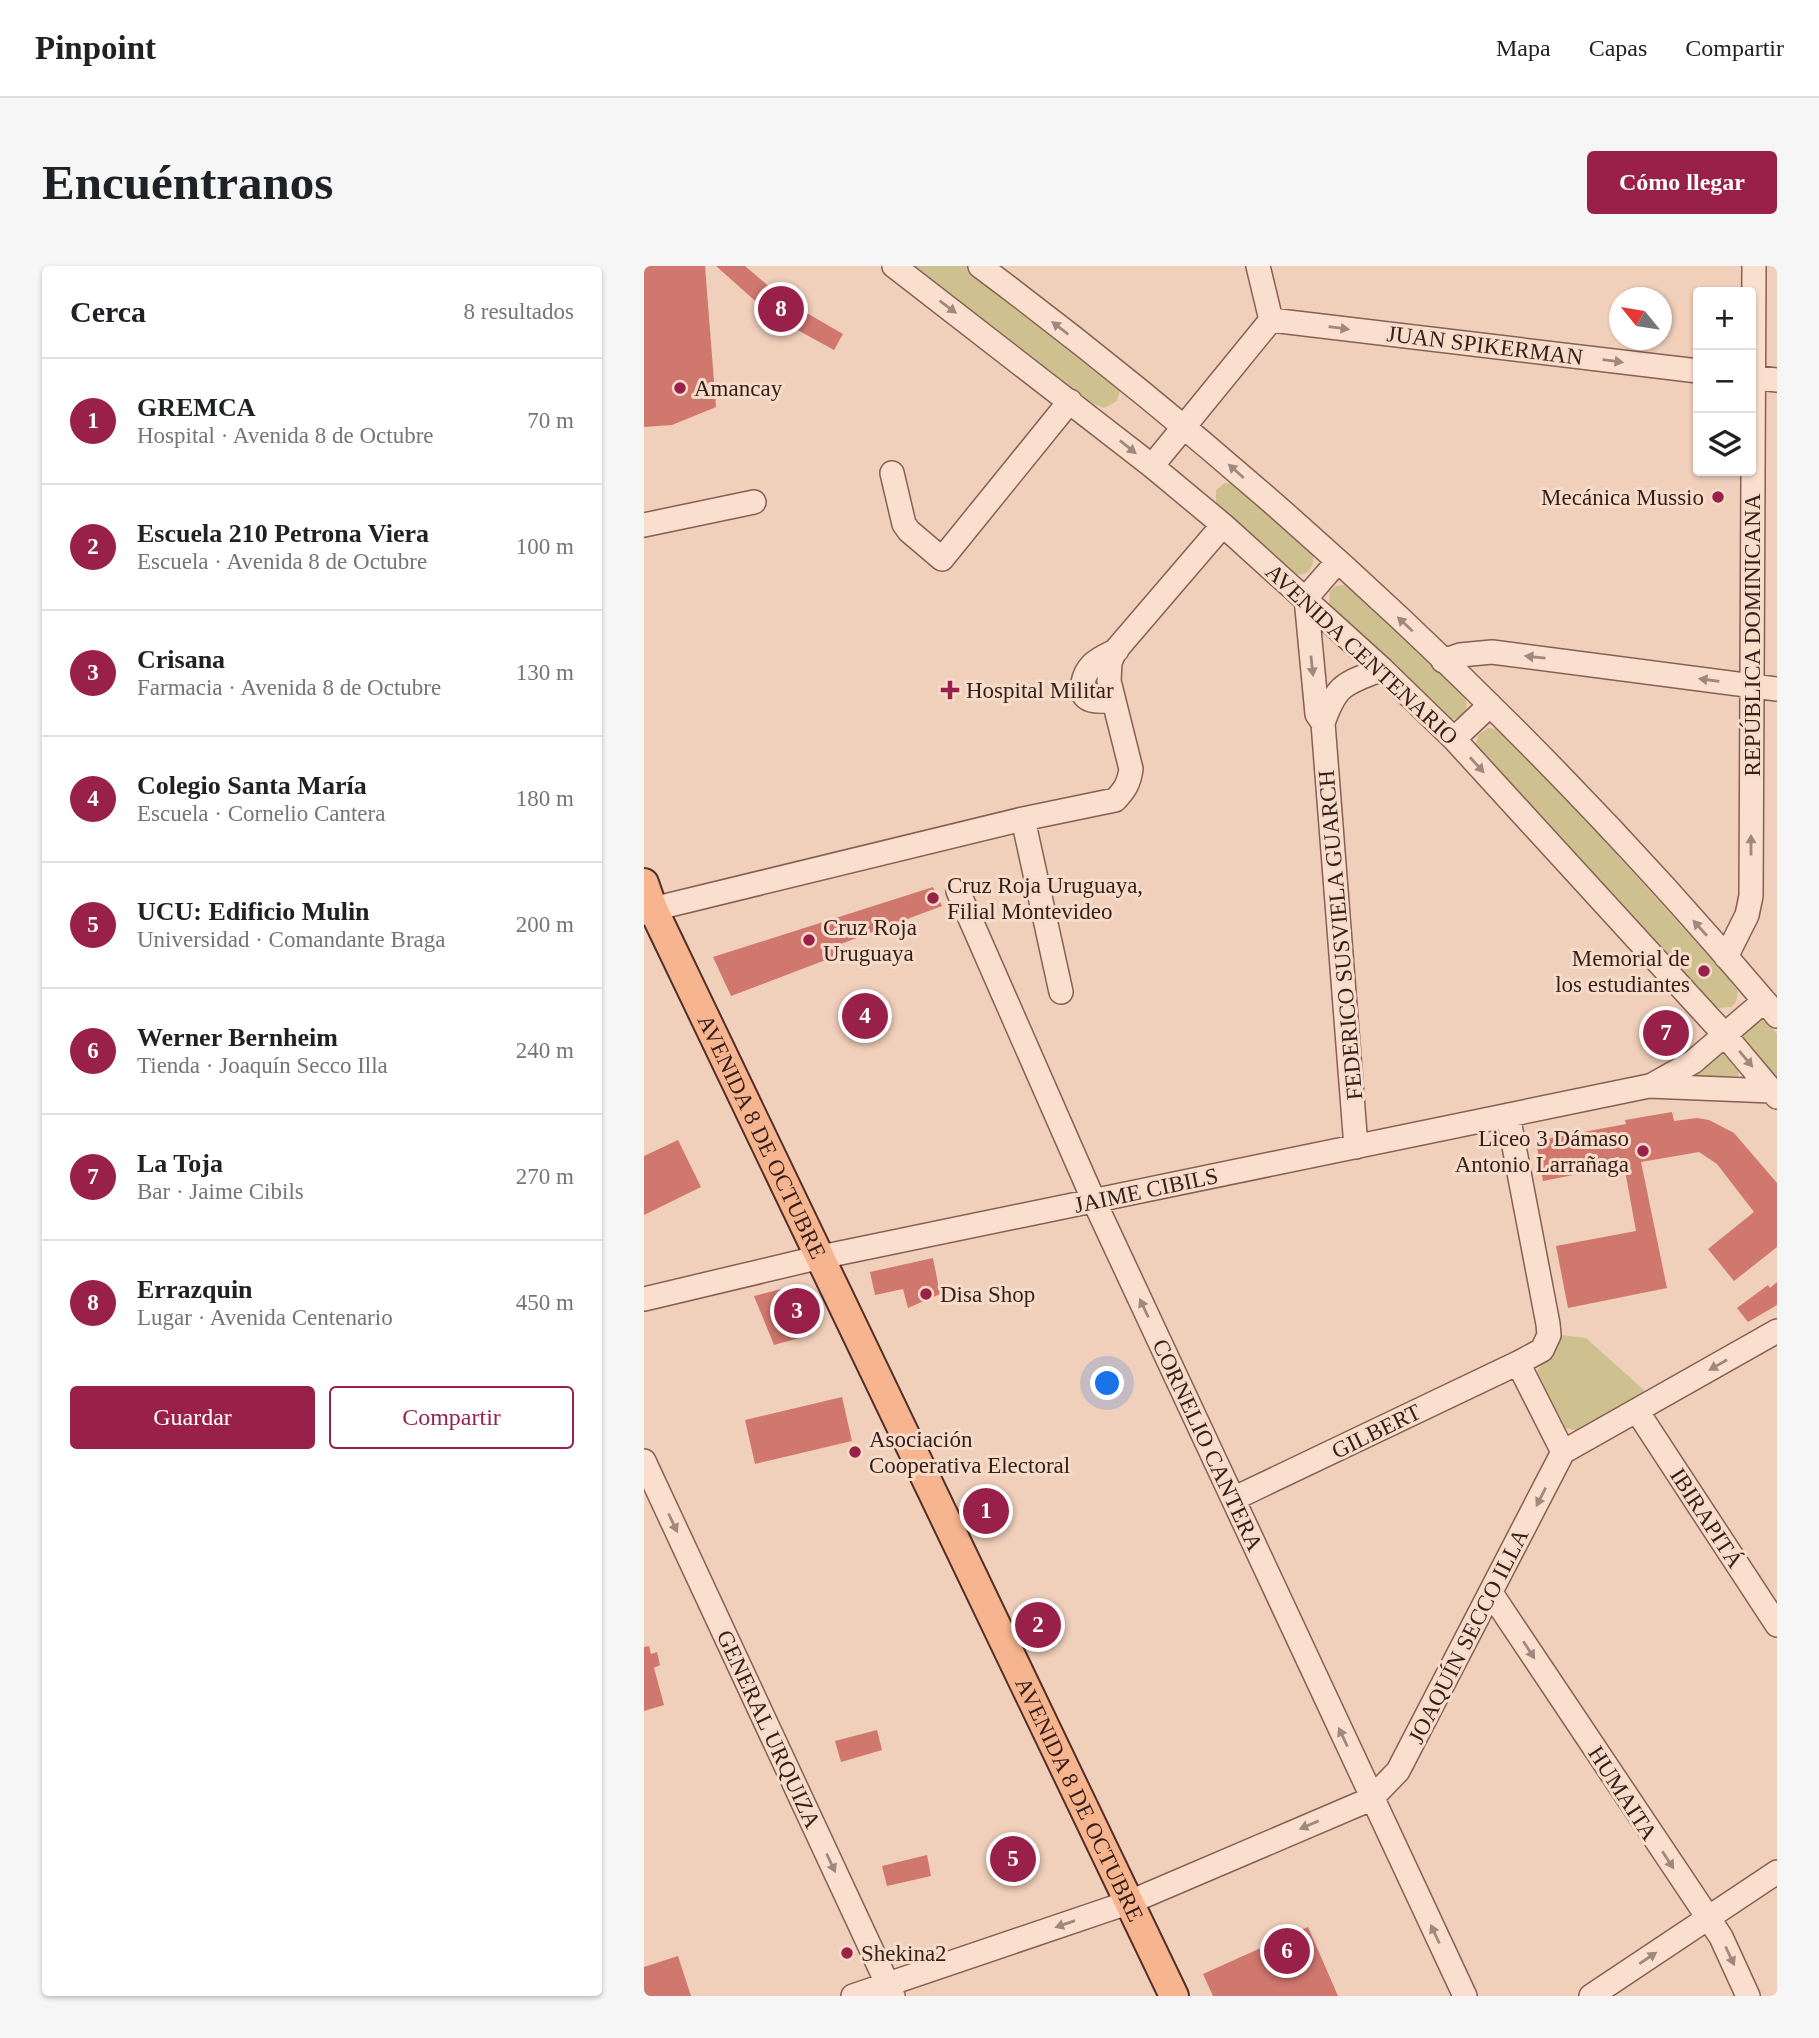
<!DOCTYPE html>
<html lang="es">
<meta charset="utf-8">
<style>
:root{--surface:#fff;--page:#f6f6f6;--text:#202124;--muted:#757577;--line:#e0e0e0;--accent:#992149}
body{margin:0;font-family:"Times New Roman",serif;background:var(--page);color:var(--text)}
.controls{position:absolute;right:21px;top:21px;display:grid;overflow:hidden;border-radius:7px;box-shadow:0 2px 5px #0004}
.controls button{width:63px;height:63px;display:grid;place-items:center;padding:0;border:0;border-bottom:2px solid var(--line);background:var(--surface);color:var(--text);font:35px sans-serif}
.compass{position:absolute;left:965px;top:21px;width:63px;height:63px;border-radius:50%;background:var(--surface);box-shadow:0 2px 5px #0004;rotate:300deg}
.you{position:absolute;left:464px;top:1118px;width:24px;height:24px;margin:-18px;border:5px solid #fff;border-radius:50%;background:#1a73e8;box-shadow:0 0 0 10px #1a73e833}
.badge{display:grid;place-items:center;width:46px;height:46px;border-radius:50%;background:var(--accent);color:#fff;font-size:23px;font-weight:700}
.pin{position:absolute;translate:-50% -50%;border:4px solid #fff;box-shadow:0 2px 7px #0006}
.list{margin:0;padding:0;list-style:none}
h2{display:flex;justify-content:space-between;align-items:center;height:91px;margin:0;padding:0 28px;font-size:30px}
h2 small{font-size:23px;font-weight:400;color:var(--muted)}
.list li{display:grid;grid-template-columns:46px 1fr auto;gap:21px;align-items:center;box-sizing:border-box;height:126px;padding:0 28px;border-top:2px solid var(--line)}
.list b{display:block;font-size:26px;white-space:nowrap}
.list p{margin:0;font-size:23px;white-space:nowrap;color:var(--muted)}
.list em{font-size:23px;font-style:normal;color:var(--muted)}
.actions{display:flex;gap:14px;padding:21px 28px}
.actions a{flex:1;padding:16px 0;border:2px solid var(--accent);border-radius:7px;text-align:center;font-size:24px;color:var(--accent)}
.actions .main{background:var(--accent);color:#fff}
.icon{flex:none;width:38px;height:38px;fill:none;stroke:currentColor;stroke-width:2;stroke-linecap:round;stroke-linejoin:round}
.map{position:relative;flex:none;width:1133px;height:1730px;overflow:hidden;border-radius:7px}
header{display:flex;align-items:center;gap:42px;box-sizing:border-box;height:98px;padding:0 35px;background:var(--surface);border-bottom:2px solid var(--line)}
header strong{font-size:33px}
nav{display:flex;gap:38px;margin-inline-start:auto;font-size:24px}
.intro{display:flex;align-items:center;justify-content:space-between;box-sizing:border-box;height:168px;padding:0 42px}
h1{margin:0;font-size:49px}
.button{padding:18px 32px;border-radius:7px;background:var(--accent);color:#fff;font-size:24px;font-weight:700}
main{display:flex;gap:42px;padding:0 42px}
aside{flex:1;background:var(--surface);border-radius:7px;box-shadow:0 2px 5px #0004}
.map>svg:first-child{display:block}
.green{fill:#cec18f}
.building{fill:#d0776e}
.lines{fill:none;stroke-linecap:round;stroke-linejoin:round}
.minor-casing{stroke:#875f54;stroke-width:26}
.major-casing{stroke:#542f29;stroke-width:32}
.minor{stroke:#fadfce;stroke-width:23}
.major{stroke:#f6b58f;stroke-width:28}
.oneway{fill:#a1887d}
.poi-dot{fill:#992149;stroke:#f7dcca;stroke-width:2.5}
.labels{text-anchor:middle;stroke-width:6;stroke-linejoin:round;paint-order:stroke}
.street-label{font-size:23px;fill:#351e1a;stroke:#f7dcca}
.poi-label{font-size:23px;fill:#351e1a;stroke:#f7dcca;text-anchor:start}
</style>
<header>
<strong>Pinpoint</strong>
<nav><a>Mapa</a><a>Capas</a><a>Compartir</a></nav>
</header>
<div class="intro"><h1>Encuéntranos</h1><a class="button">Cómo llegar</a></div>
<main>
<aside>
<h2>Cerca<small>8 resultados</small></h2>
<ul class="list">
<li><span class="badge">1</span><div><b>GREMCA</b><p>Hospital · Avenida 8 de Octubre</p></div><em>70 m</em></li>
<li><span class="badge">2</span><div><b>Escuela 210 Petrona Viera</b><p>Escuela · Avenida 8 de Octubre</p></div><em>100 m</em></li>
<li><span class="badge">3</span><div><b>Crisana</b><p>Farmacia · Avenida 8 de Octubre</p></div><em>130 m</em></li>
<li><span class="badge">4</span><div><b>Colegio Santa María</b><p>Escuela · Cornelio Cantera</p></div><em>180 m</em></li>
<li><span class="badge">5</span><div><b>UCU: Edificio Mulin</b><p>Universidad · Comandante Braga</p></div><em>200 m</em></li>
<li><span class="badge">6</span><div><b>Werner Bernheim</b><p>Tienda · Joaquín Secco Illa</p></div><em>240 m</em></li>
<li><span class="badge">7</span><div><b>La Toja</b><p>Bar · Jaime Cibils</p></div><em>270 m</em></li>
<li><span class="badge">8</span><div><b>Errazquin</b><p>Lugar · Avenida Centenario</p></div><em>450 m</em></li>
</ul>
<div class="actions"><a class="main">Guardar</a><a>Compartir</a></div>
</aside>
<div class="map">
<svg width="1133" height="1730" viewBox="0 0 1133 1730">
<rect width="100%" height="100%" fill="#f0cfbb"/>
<path class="green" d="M269,0H323L473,119L476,124L473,135L460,142L448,137Z
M581,217H588L668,285C673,301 663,312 647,308L572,241V224Z
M701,319L709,323L819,429C825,437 823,443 818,451L805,454L685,340L686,325L692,320Z
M844,462L852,463L858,467L955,569L1079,706L1094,725L1092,736L1087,741L1073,742L831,481L834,469Z
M1116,754L1124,757L1133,768V816L1100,775L1099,765L1109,756Z
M1078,786L1095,804L1094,810H1039Z
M917,1069L942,1072L1002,1126L935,1165L917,1161L892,1112C893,1092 916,1090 917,1069Z"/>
<path class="building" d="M0,0H61L72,141L28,159L0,161Z
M72,0H101L142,35L199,68L190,84L128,50Z
M289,621L298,640L194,679L192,690L87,730L69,691Z
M1028,846L1030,855L1053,852L1065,854L1090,867L1133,917V981L1090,1015L1064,983L1110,946L1073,898L1055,886L997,896L1023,1022L924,1042L912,980L992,965L980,899L899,915L892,875L982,858L981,854Z
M34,874L57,921L0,949V890Z
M289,992L296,1028L264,1042L259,1023L231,1029L226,1006Z
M1133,1016V1039L1104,1056L1093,1042L1124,1019L1126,1022Z
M145,1021L166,1069L130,1079L110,1030Z
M198,1131L208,1175L111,1198L101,1154Z
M5,1380L7,1388L13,1386L16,1399L10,1402L20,1439L0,1445V1381Z
M233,1464L238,1484L197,1496L191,1475Z
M283,1589L287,1610L243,1620L238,1600Z
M664,1661L694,1730H569L559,1708Z
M34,1690L47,1730H0V1701Z"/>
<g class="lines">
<g class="minor-casing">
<path id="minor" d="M250,0L508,200L579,259L738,403L810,473L1080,768L1133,831
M336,0C625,216 901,473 1133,750
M614,0L627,54
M627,54L1054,105
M1107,111L1133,114
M508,200L627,54
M248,207L260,258L265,265L298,293L426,135
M0,259L110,236
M799,395L816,389L848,386L1133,423
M469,434C456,436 434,438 439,417C440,410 444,403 449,398C455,392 465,388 473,384
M679,457L673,448L662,332L694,295
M810,473L846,439
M379,553L417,726
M314,625L450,935L821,1730
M0,647L9,643L379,553L471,534C481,524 485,517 487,503L465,415L466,396L471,385L579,259
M1082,691L1103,649L1107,630L1110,0
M1008,819L1049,796L1120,735
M864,849L904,1058L905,1069L898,1084L874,1097L919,1186
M712,881L679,457C693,417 701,418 738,403
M0,1033L177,991L1005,820L1128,825
M993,1145L1133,1359
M0,1195L249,1730
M589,1233L874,1097
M847,1327L1077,1671L1104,1730
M209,1730L486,1636L727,1533L754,1505L919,1186L1133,1065
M947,1730L1133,1606"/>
</g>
<g class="major-casing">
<g id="major">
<path id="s1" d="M0,617L9,643L530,1730"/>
</g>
</g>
<use href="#minor" class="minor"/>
<use href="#major" class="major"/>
</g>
<defs><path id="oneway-solid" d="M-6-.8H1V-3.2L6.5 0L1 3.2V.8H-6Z" transform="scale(1.75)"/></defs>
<g class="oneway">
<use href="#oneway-solid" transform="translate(304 41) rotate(37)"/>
<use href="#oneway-solid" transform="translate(416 62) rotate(-142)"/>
<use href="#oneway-solid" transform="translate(695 62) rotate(7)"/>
<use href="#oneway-solid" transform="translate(969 95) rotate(7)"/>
<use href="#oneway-solid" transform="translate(484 181) rotate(39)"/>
<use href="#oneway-solid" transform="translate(592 205) rotate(-138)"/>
<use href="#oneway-solid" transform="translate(761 358) rotate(-137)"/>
<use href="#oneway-solid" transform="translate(891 391) rotate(-174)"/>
<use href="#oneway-solid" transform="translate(668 400) rotate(84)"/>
<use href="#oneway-solid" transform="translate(1065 414) rotate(-172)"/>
<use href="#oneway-solid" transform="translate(833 499) rotate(48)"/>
<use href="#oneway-solid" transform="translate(1107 579) rotate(-90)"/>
<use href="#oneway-solid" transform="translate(1056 662) rotate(-132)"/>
<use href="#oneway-solid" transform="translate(1102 793) rotate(50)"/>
<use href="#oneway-solid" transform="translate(500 1042) rotate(-115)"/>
<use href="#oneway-solid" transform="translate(1074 1099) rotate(150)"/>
<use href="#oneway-solid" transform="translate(897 1231) rotate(117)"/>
<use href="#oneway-solid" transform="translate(29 1257) rotate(65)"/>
<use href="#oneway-solid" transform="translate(885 1384) rotate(57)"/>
<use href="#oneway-solid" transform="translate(699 1471) rotate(-115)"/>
<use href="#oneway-solid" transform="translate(665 1559) rotate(157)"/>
<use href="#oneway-solid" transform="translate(1024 1594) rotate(57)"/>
<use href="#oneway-solid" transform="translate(187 1597) rotate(65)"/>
<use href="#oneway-solid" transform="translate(421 1658) rotate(161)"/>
<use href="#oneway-solid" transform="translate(791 1668) rotate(-115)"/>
<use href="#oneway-solid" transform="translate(1086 1690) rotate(65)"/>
<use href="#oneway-solid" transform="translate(1004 1692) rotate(-34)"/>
</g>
<g class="poi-dot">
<circle cx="36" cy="122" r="7"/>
<circle cx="1074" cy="231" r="7"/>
<path d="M302.5 413.5h7v7h7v7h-7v7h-7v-7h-7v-7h7z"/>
<circle cx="289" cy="632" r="7"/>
<circle cx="165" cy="674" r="7"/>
<circle cx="1060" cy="705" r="7"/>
<circle cx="999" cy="885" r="7"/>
<circle cx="282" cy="1028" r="7"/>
<circle cx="211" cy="1186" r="7"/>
<circle cx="203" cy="1687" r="7"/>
</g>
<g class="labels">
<g class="street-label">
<text transform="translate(841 79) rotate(7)" y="8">JUAN SPIKERMAN</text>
<text transform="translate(1108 369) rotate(-90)" y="8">REPÚBLICA DOMINICANA</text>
<text transform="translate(718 388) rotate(43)" y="8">AVENIDA CENTENARIO</text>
<text transform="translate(696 669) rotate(-95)" y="8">FEDERICO SUSVIELA GUARCH</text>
<text dy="8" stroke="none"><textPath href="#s1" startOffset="280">AVENIDA 8 DE OCTUBRE</textPath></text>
<text transform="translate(502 924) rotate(-12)" y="8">JAIME CIBILS</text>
<text transform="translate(732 1165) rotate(-26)" y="8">GILBERT</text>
<text transform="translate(564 1179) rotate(65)" y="8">CORNELIO CANTERA</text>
<text transform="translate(1063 1252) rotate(57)" y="8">IBIRAPITÁ</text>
<text transform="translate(824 1370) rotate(-63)" y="8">JOAQUÍN SECCO ILLA</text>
<text transform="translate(125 1463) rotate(65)" y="8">GENERAL URQUIZA</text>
<text transform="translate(979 1527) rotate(57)" y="8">HUMAITA</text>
<text dy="8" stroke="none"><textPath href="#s1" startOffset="1015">AVENIDA 8 DE OCTUBRE</textPath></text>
</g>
<g class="poi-label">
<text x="50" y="130">Amancay</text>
<text x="1060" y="239" text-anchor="end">Mecánica Mussio</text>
<text x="322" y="432">Hospital Militar</text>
<text x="303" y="627">Cruz Roja Uruguaya,<tspan x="303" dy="26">Filial Montevideo</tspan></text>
<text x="179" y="669">Cruz Roja<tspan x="179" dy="26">Uruguaya</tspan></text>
<text x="1046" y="700" text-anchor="end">Memorial de<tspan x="1046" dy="26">los estudiantes</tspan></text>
<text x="985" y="880" text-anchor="end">Liceo 3 Dámaso<tspan x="985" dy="26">Antonio Larrañaga</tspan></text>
<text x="296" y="1036">Disa Shop</text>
<text x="225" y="1181">Asociación<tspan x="225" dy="26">Cooperativa Electoral</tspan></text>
<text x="217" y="1695">Shekina2</text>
</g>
</g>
</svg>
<div class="controls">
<button>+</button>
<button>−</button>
<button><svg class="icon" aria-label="layers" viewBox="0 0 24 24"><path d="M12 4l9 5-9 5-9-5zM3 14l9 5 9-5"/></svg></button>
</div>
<svg class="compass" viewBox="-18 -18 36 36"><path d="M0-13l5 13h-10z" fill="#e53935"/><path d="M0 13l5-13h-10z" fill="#757577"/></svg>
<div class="you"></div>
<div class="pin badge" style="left:342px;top:1245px">1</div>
<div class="pin badge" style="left:394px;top:1359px">2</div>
<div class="pin badge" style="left:153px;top:1045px">3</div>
<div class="pin badge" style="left:221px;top:750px">4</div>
<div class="pin badge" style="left:369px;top:1593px">5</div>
<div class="pin badge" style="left:643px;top:1685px">6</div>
<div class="pin badge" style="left:1022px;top:767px">7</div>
<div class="pin badge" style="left:137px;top:43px">8</div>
</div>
</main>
